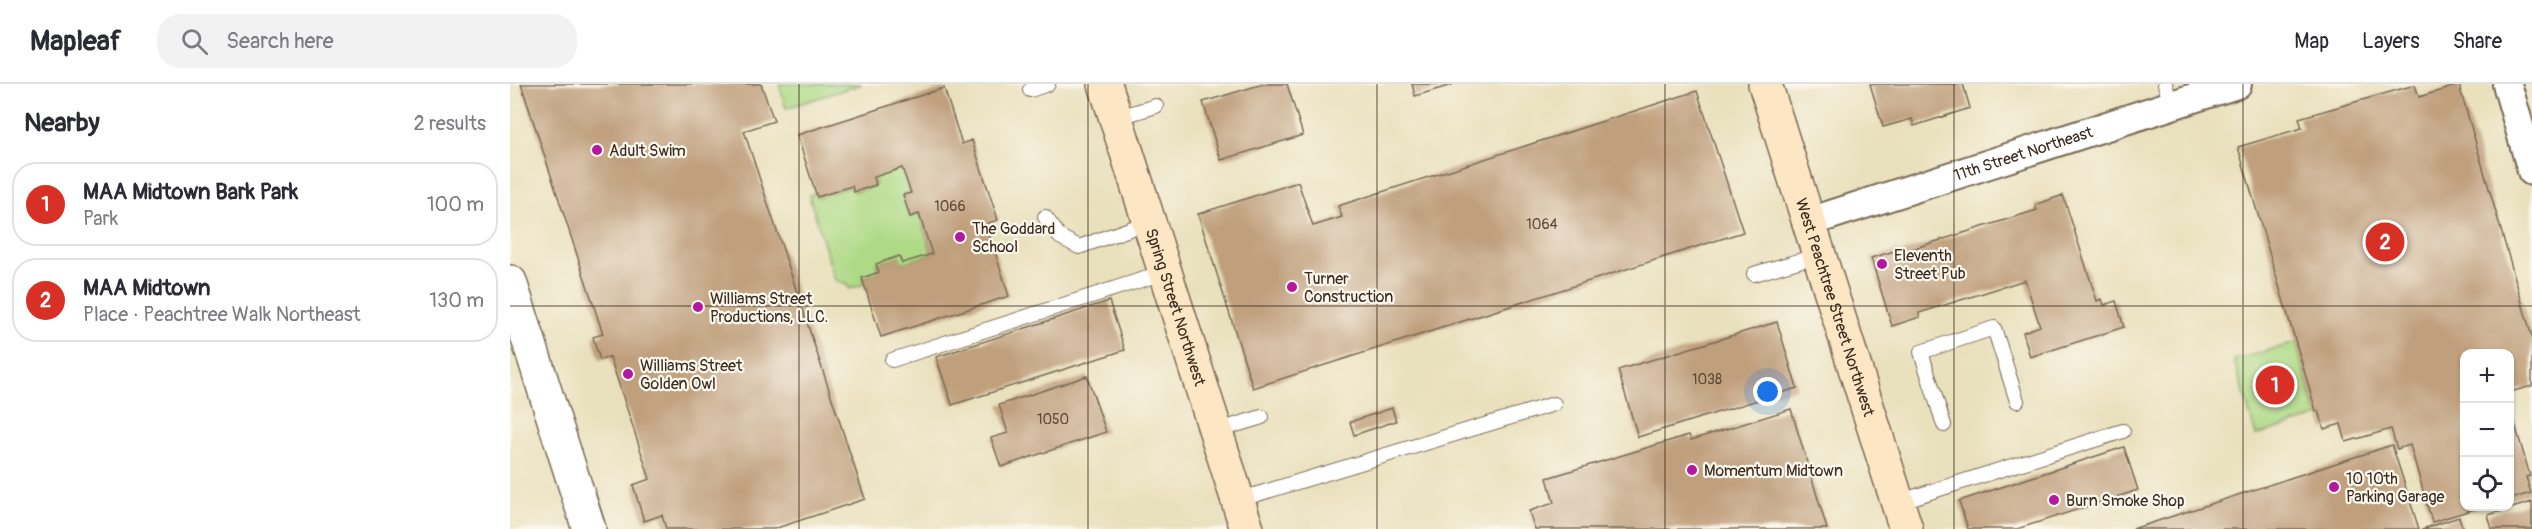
<!DOCTYPE html>
<meta charset="utf-8">
<style>
:root{--surface:#fff;--page:#f2f2f3;--text:#2b2b33;--muted:#7c7c81;--line:#e1e1e2;--accent:#d93025}
body{margin:0;font-family:Pangolin,sans-serif;background:var(--page);color:var(--text)}
.controls{position:absolute;right:18px;bottom:18px;display:grid;overflow:hidden;border-radius:12px;box-shadow:0 2px 4px #0004}
.controls button{width:54px;height:54px;display:grid;place-items:center;padding:0;border:0;border-bottom:2px solid var(--line);background:var(--surface);color:var(--text);font:30px sans-serif}
.you{position:absolute;left:1258px;top:308px;width:21px;height:21px;margin:-15px;border:4px solid #fff;border-radius:50%;background:#1a73e8;box-shadow:0 0 0 9px #1a73e833}
.badge{display:grid;place-items:center;width:39px;height:39px;border-radius:50%;background:var(--accent);color:#fff;font-size:20px;font-weight:700}
.pin{position:absolute;translate:-50% -50%;border:3px solid #fff;box-shadow:0 2px 6px #0006}
.list{margin:0;padding:0;list-style:none}
h2{display:flex;justify-content:space-between;align-items:center;height:78px;margin:0;padding:0 24px;font-size:26px}
h2 small{font-size:20px;font-weight:400;color:var(--muted)}
.list li{display:grid;grid-template-columns:39px 1fr auto;gap:18px;align-items:center;box-sizing:border-box;height:84px;margin:0 12px 12px;padding:0 12px;border:2px solid var(--line);border-radius:24px}
.list b{display:block;font-size:22px;white-space:nowrap}
.list p{margin:0;font-size:20px;white-space:nowrap;color:var(--muted)}
.list em{font-size:20px;font-style:normal;color:var(--muted)}
.icon{flex:none;width:33px;height:33px;fill:none;stroke:currentColor;stroke-width:2;stroke-linecap:round;stroke-linejoin:round}
.map{position:relative;flex:none;width:2022px;height:445px;overflow:hidden}
header{display:flex;align-items:center;gap:36px;box-sizing:border-box;height:84px;padding:0 30px;background:var(--surface);border-bottom:2px solid var(--line)}
header strong{font-size:28px}
nav{display:flex;gap:33px;margin-inline-start:auto;font-size:21px}
.search{width:420px;height:54px;background:var(--page);display:flex;align-items:center;gap:15px;box-sizing:border-box;padding:0 21px;border-radius:24px;color:var(--muted);font-size:22px}
main{display:flex}
aside{flex:1;background:var(--surface)}
.map>svg:first-child{display:block}
.green{fill:#aeda86;stroke:#748252;stroke-width:1.5}
.building{fill:#bf9f7c}
.lines{fill:none;stroke-linecap:round;stroke-linejoin:round}
.service-casing{stroke:#786a55;stroke-width:16}
.minor-casing{stroke:#786a55;stroke-width:32}
.tertiary-casing{stroke:#786a55;stroke-width:36}
.secondary-casing{stroke:#786a55;stroke-width:36}
.service{stroke:#fff;stroke-width:14}
.minor{stroke:#fff;stroke-width:28}
.tertiary{stroke:#fff;stroke-width:33}
.secondary{stroke:#fce6c4;stroke-width:33}
.grid{fill:none;stroke:#3b2a1e;stroke-width:1.5;stroke-opacity:0.55}
.poi-dot{fill:#b5179e;stroke:#fbf7ec;stroke-width:2}
.labels{text-anchor:middle;stroke-width:4.5;stroke-linejoin:round;paint-order:stroke}
.number-label{font-size:14px;fill:#5c4736}
.poi-label{font-size:16px;fill:#3b2a1e;stroke:#fbf7ec;text-anchor:start}
.street-label{font-size:16px;fill:#3b2a1e;stroke:#fbf7ec}
</style>
<header>
<strong>Mapleaf</strong>
<div class="search"><svg class="icon" aria-label="search" viewBox="0 0 24 24"><circle cx="10" cy="10" r="6"/><path d="M15 15l6 6"/></svg>Search here</div>
<nav><a>Map</a><a>Layers</a><a>Share</a></nav>
</header>
<main>
<aside>
<h2>Nearby<small>2 results</small></h2>
<ul class="list">
<li><span class="badge">1</span><div><b>MAA Midtown Bark Park</b><p>Park</p></div><em>100 m</em></li>
<li><span class="badge">2</span><div><b>MAA Midtown</b><p>Place · Peachtree Walk Northeast</p></div><em>130 m</em></li>
</ul>
</aside>
<div class="map">
<svg width="2022" height="445" viewBox="0 0 2022 445">
<rect width="100%" height="100%" fill="#fbf7ec"/>
<filter id="ink" filterUnits="userSpaceOnUse"><feTurbulence type="fractalNoise" baseFrequency=".0167" numOctaves="2"/><feDisplacementMap in="SourceGraphic" scale="12" xChannelSelector="R" yChannelSelector="G"/><feConvolveMatrix kernelMatrix="1 2 1 2 8 2 1 2 1" color-interpolation-filters="sRGB"/></filter>
<filter id="wash" filterUnits="userSpaceOnUse"><feTurbulence type="fractalNoise" baseFrequency=".008" numOctaves="4" result="noise"/><feDisplacementMap in="SourceGraphic" scale="24" xChannelSelector="R" yChannelSelector="G"/><feGaussianBlur stdDeviation="1.35" result="paint"/><feColorMatrix in="noise" values="0 0 0 0 0 0 0 0 0 0 0 0 0 0 0 0 0 1.4 0 .05"/><feComposite in="paint" operator="in"/></filter>
<g filter="url(#wash)">
<rect width="100%" height="100%" fill="#e9e0bc"/>
<path class="green" d="M269,0H352L276,24Z
M392,84L401,109L393,111L400,133L409,130L422,170L392,179L389,172L366,180L369,188L352,194L354,200L339,205L337,200L325,196L299,111L306,109L307,113L342,102L345,108L366,101L364,93Z
M1786,259L1805,327H1808L1810,332L1746,351L1724,276Z"/>
<g id="blocks">
<path class="building" d="M11,0H251L264,37L234,47L355,415L264,445H156L152,431L134,437L123,401L140,395L100,273L90,276L86,264L83,253L93,250Z
M753,0H777L793,51L711,76L693,18Z
M902,0H942V1L905,12Z
M1360,0H1453L1460,24L1404,42L1402,35L1373,43Z
M1905,1L1909,13L1949,1L2022,253V302L2000,308V270H1954V422L1971,423L1922,438L1900,361L1887,365L1881,345L1836,358L1831,340L1814,345L1808,327H1806L1728,63L1792,44L1789,34Z
M434,4L452,60L462,56L488,136L476,140L499,212L371,253L352,194L369,188L366,180L389,172L392,179L422,170L409,130L400,133L393,111L401,109L392,84L364,93L366,101L344,108L342,102L307,113L287,51Z
M1187,7L1233,148L743,304L688,130L788,98L803,142L832,133L828,122Z
M1553,111L1587,217L1592,215L1594,221L1606,217L1614,243L1520,273L1513,248L1530,242L1515,196L1409,229L1410,233L1382,242L1361,174L1388,166L1389,169L1527,126L1525,121Z
M599,217L615,266L442,321L426,273Z
M1267,238L1287,304L1128,353L1108,286Z
M577,292L596,348L491,383L481,354L498,349L489,321Z
M2000,323L2020,392L2016,393L2021,409L2000,415Z
M882,324L886,337L844,351L840,338Z
M1281,325L1317,445H1025L1019,427L1044,419L1037,394L1179,351L1181,356Z
M1882,361L1909,445H1623Z
M1614,363L1628,406L1507,445H1458L1449,417Z
M2022,418V445H1982L1978,431Z
M1949,433L1953,445H1912Z"/>
</g>
</g>
<g filter="url(#ink)">
<use href="#blocks" fill-opacity="0" stroke="#786a55" stroke-width="1.5"/>
<g class="lines">
<g class="service-casing">
<path id="service" d="M1655,0L1661,21
M520,6L538,0
M606,34L646,22
M535,133L550,153L569,163L639,138
M1244,190L1309,171
M382,276L656,188
M1434,341L1411,268L1484,244L1507,317
M706,347L752,333
M728,416L1044,320
M1388,418L1613,347"/>
</g>
<g class="minor-casing">
<g id="minor">
<path d="M1997,0L2022,87"/>
<path id="s1" d="M1299,138L1727,0"/>
</g>
</g>
<g class="tertiary-casing">
<path id="tertiary" d="M0,198L79,445"/>
</g>
<g class="secondary-casing">
<g id="secondary">
<path id="s2" d="M595,0L737,445"/>
<path id="s3" d="M1255,0L1396,445"/>
</g>
</g>
<use href="#service" class="service"/>
<use href="#minor" class="minor"/>
<use href="#tertiary" class="tertiary"/>
<use href="#secondary" class="secondary"/>
</g>
</g>
<path class="grid" d="M289,0V445M578,0V445M867,0V445M1155,0V445M1444,0V445M1733,0V445M0,222H2022"/>
<g class="poi-dot">
<circle cx="87" cy="66" r="6"/>
<circle cx="450" cy="153" r="6"/>
<circle cx="1372" cy="180" r="6"/>
<circle cx="782" cy="203" r="6"/>
<circle cx="188" cy="223" r="6"/>
<circle cx="118" cy="290" r="6"/>
<circle cx="1182" cy="386" r="6"/>
<circle cx="1824" cy="403" r="6"/>
<circle cx="1544" cy="416" r="6"/>
</g>
<g class="labels">
<g class="number-label">
<text x="440" y="127">1066</text>
<text x="1032" y="145">1064</text>
<text x="1197" y="300">1038</text>
<text x="543" y="340">1050</text>
</g>
<g class="poi-label">
<text x="99" y="72">Adult Swim</text>
<text x="462" y="150">The Goddard<tspan x="462" dy="18">School</tspan></text>
<text x="1384" y="177">Eleventh<tspan x="1384" dy="18">Street Pub</tspan></text>
<text x="794" y="200">Turner<tspan x="794" dy="18">Construction</tspan></text>
<text x="200" y="220">Williams Street<tspan x="200" dy="18">Productions, LLC.</tspan></text>
<text x="130" y="287">Williams Street<tspan x="130" dy="18">Golden Owl</tspan></text>
<text x="1194" y="392">Momentum Midtown</text>
<text x="1836" y="400">10 10th<tspan x="1836" dy="18">Parking Garage</tspan></text>
<text x="1556" y="422">Burn Smoke Shop</text>
</g>
<g class="street-label">
<text dy="6" stroke="none"><textPath href="#s1" startOffset="225">11th Street Northeast</textPath></text>
<text dy="6" stroke="none"><textPath href="#s2" startOffset="234">Spring Street Northwest</textPath></text>
<text dy="6" stroke="none"><textPath href="#s3" startOffset="234">West Peachtree Street Northwest</textPath></text>
</g>
</g>
</svg>
<div class="controls">
<button>+</button>
<button>−</button>
<button><svg class="icon" aria-label="locate" viewBox="0 0 24 24"><circle cx="12" cy="12" r="6"/><path d="M12 2v4M12 18v4M2 12h4M18 12h4"/></svg></button>
</div>
<div class="you"></div>
<div class="pin badge" style="left:1765px;top:301px">1</div>
<div class="pin badge" style="left:1875px;top:158px">2</div>
</div>
</main>
